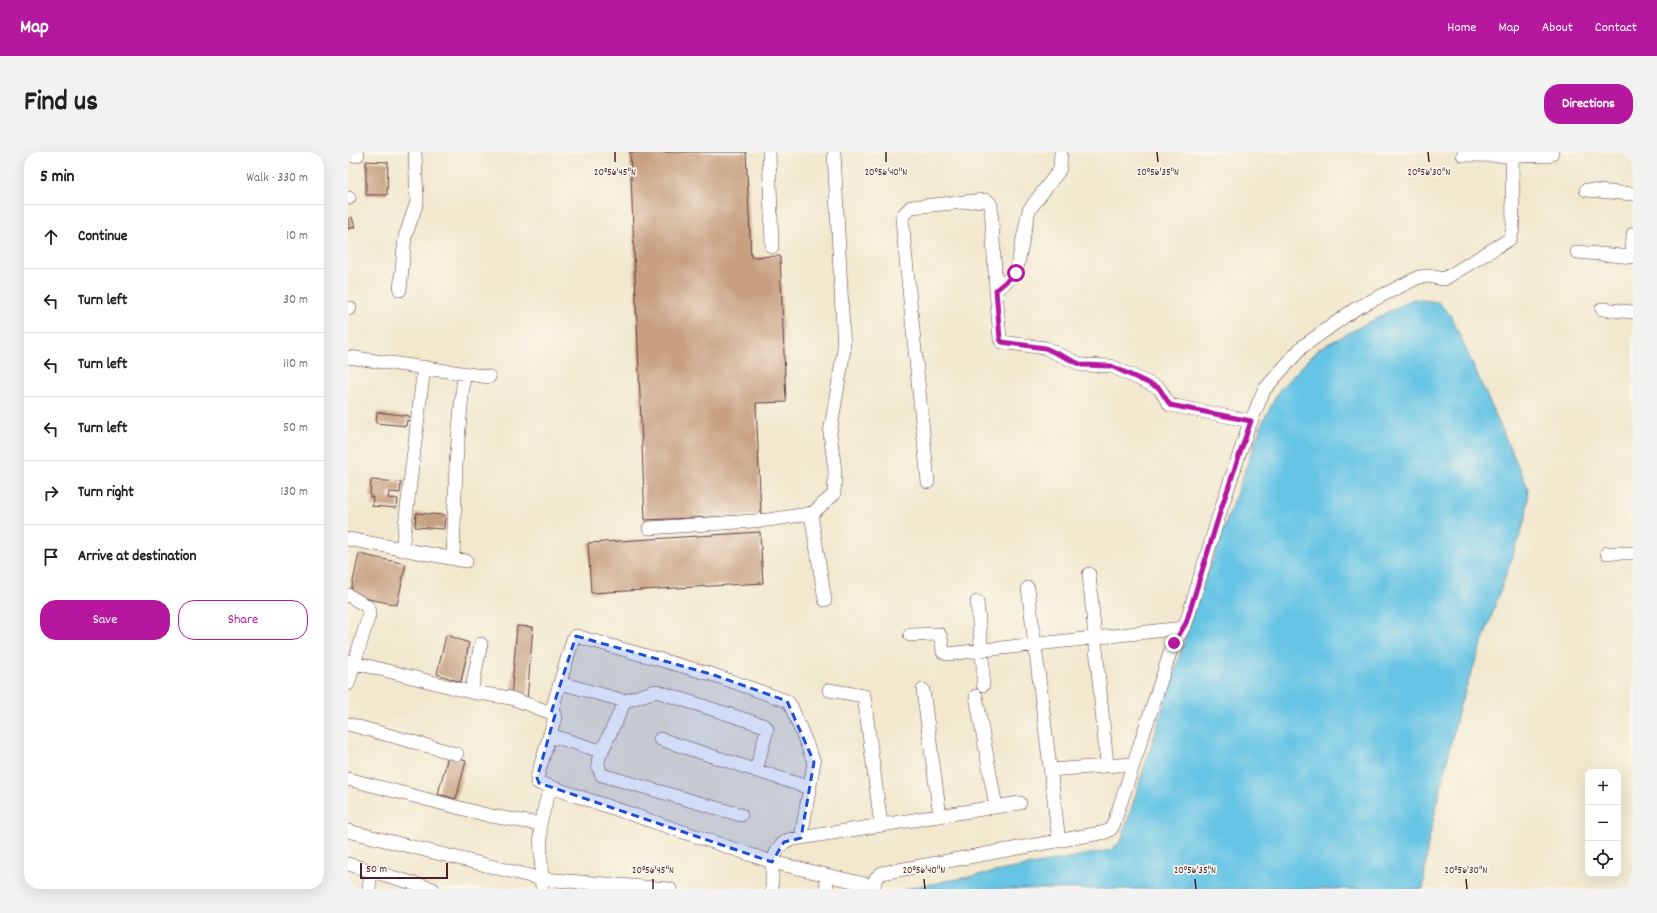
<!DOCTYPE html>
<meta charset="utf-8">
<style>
:root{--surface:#fff;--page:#f2f2f2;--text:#202124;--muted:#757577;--line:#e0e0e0;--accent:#b5179e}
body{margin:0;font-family:Dekko,sans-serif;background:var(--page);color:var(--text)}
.controls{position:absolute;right:12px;bottom:12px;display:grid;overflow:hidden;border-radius:8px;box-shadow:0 4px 16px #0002}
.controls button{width:36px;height:36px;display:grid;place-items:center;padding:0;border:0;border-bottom:1px solid var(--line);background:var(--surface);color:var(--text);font:20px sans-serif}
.scale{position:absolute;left:12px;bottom:10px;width:88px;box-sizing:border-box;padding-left:4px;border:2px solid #4a1f2b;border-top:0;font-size:11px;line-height:14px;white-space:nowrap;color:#4a1f2b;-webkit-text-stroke:3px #fbf7ec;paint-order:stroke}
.stop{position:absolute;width:12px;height:12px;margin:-9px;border:3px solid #b5179e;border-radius:50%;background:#fff}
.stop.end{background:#b5179e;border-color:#fff;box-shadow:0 1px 4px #0008}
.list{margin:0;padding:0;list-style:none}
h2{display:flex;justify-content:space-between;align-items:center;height:52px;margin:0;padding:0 16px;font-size:17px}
h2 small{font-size:13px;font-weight:400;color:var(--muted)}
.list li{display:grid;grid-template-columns:26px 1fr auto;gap:12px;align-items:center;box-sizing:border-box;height:64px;padding:0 16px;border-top:1px solid var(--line)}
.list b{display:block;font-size:15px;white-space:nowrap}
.list em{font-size:13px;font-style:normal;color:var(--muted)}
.actions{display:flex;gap:8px;padding:12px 16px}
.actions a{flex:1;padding:9px 0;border:1px solid var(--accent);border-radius:16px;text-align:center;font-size:14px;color:var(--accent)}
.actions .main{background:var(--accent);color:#fff}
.icon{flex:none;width:22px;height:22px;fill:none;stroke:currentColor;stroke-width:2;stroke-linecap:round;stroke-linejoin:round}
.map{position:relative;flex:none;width:1285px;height:737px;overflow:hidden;border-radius:16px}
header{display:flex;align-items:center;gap:24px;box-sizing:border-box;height:56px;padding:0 20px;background:var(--accent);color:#fff}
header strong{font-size:19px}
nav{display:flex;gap:22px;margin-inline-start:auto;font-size:14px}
.intro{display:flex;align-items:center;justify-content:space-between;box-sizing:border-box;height:96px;padding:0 24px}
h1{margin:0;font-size:28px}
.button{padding:10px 18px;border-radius:16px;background:var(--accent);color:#fff;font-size:14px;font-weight:700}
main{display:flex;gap:24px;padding:0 24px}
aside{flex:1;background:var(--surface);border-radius:16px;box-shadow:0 4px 16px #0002}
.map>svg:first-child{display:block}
.water{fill:#66c4e4;stroke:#587288}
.building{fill:#c7a081}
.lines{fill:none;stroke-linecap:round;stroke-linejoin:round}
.minor-casing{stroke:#633d43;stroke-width:14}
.minor{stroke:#fff;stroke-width:13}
.route{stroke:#b5179e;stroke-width:5}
.marked{fill:#1d4ed8;fill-opacity:0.2;stroke:#1d4ed8;stroke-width:3;stroke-dasharray:8 5;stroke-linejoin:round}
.ticks{fill:none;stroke:#4a1f2b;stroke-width:1.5}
.ticks-label{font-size:10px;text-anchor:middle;fill:#4a1f2b;stroke:#fbf7ec;stroke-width:3.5;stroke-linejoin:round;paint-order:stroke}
</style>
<header>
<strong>Map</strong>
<nav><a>Home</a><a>Map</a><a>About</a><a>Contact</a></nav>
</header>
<div class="intro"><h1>Find us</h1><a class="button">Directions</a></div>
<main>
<aside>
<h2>5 min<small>Walk · 330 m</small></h2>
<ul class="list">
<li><svg class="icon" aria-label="ahead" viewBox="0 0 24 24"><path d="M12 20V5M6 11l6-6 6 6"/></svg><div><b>Continue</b></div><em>10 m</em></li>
<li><svg class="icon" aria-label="left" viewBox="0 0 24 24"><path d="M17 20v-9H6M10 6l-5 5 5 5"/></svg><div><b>Turn left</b></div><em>30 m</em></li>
<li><svg class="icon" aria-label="left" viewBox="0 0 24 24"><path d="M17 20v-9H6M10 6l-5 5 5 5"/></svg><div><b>Turn left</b></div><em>110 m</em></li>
<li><svg class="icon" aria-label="left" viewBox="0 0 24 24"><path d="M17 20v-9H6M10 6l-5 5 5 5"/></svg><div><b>Turn left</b></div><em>50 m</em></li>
<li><svg class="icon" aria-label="right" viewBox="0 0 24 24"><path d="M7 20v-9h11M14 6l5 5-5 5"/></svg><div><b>Turn right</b></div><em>130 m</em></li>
<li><svg class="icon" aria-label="arrive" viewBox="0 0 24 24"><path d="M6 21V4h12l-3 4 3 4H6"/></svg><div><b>Arrive at destination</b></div></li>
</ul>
<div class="actions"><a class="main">Save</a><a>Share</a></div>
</aside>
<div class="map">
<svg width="1285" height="737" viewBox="0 0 1285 737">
<rect width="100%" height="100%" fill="#fbf7ec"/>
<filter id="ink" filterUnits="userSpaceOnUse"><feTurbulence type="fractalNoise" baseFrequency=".025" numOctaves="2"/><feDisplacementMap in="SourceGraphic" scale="8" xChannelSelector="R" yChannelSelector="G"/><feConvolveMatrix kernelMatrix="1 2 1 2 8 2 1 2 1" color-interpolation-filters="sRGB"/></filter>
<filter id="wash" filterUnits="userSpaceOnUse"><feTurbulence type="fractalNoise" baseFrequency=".012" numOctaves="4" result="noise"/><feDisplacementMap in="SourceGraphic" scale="16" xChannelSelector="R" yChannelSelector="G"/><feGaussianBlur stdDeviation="0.9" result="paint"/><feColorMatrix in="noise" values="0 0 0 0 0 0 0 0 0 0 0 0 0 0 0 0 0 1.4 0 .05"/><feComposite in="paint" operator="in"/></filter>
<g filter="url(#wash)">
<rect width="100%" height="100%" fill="#f1e8ce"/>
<path class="water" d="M1065,147L1090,150L1103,164L1180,336L1178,366L1111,556L1080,691L1075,737H556L763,698L773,689L848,452L915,269L932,237L972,196Z"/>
<g id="blocks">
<path class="building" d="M282,0H398L403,105L432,104L438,250L408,251L413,363L297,368Z
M18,9L40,10L39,43H18Z
M4,65L7,75L0,77V67Z
M29,260L62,264L61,269L59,268L58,274L28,271Z
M23,328L53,330L52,341L41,340L40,346L50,347L49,356L24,354L25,345H22Z
M68,361L97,363L96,377L67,375Z
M412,380L415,431L243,441L240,391Z
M11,402L58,412L49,453L2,443Z
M169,474L185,475L179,548L163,546Z
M98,483L121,491L113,530L89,522Z
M100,604L118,609L108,647L90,642Z"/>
</g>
</g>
<g filter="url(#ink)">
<use href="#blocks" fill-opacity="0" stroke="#633d43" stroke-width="1"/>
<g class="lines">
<g class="minor-casing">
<path id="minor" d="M421,0L424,95
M713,0L712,16L710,20L681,58L668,121L648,138L652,187L654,190L697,196L734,213L763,214L811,236L822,253L903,269
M1115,3L1200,4L1203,2L1204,0
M0,4L10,3
M1238,38L1285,42
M0,46H1
M1229,100L1285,105
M1284,105L1285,82
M52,138L57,85L69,50L67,0
M0,157L2,156
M1254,157L1285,160
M0,205L141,225
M580,330L554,67L556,62L563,55L637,48L640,49L643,53L648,138
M463,362L477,448
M301,376L420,368L460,362L466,360L486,342L487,319L482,281L496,198L486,0
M0,387L118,409
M54,398L76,215
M1259,401H1285
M105,407L108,311L116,221
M741,422L759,613
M680,436L711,689
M0,443L20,455L21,463L0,532
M629,450L635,512V533
M562,483L591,482L593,485L595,500L599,502L835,476
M0,509L123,540L163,546L206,562L207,565L189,626V630L191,631L424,710L525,734
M212,531L277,549L308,539L417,574L419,577L408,619
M481,538L516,544L533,673
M575,538L592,664
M123,540L133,492
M628,544L648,655
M203,561L225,487L228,484L366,523L439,549L443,554L466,610L453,686
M0,572L109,602
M202,583L252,599L253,601C249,609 249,614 254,623L393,663
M312,587L462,636
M253,601L277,549
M702,618L785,612
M0,627L143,664L192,672
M0,679L194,727L322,737
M0,712L85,737
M478,723L479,737
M21,737L23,719
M194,737L192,672L202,635
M424,737C424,721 422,697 440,688L672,651
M525,737L528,726L534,721L758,680L763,677L766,671L824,495L838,471L873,357L899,279L916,238L954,195L1007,157L1071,125L1080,124L1096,127L1162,87L1165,77L1164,4"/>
</g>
<use href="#minor" class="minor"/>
</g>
</g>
<g class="lines" filter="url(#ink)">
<path class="route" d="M668,121L648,138L652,187L654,190L697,196L734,213L763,214L811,236L822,253L903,269L873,357L838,471L826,491"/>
</g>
<path class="marked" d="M228,484L366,523L439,549L466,610L453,686L436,690L424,710L191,631L189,626L207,563L203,561Z"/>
<path class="ticks" d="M267,0V10M538,0V10M809,0L810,10M1080,0L1081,10M305,727V737M576,727L577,737M847,727L848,737M1118,727L1119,737"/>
<g class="ticks-label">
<text x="267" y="23">20°56'45"N</text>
<text x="538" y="23">20°56'40"N</text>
<text x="810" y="23">20°56'35"N</text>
<text x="1081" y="23">20°56'30"N</text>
<text x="305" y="721">20°56'45"N</text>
<text x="576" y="721">20°56'40"N</text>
<text x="847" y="721">20°56'35"N</text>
<text x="1118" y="721">20°56'30"N</text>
</g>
</svg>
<div class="controls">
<button>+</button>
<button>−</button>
<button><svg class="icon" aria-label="locate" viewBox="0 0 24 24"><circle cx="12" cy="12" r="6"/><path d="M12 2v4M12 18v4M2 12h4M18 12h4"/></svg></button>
</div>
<div class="scale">50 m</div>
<div class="stop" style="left:668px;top:121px"></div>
<div class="stop end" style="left:826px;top:491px"></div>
</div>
</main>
